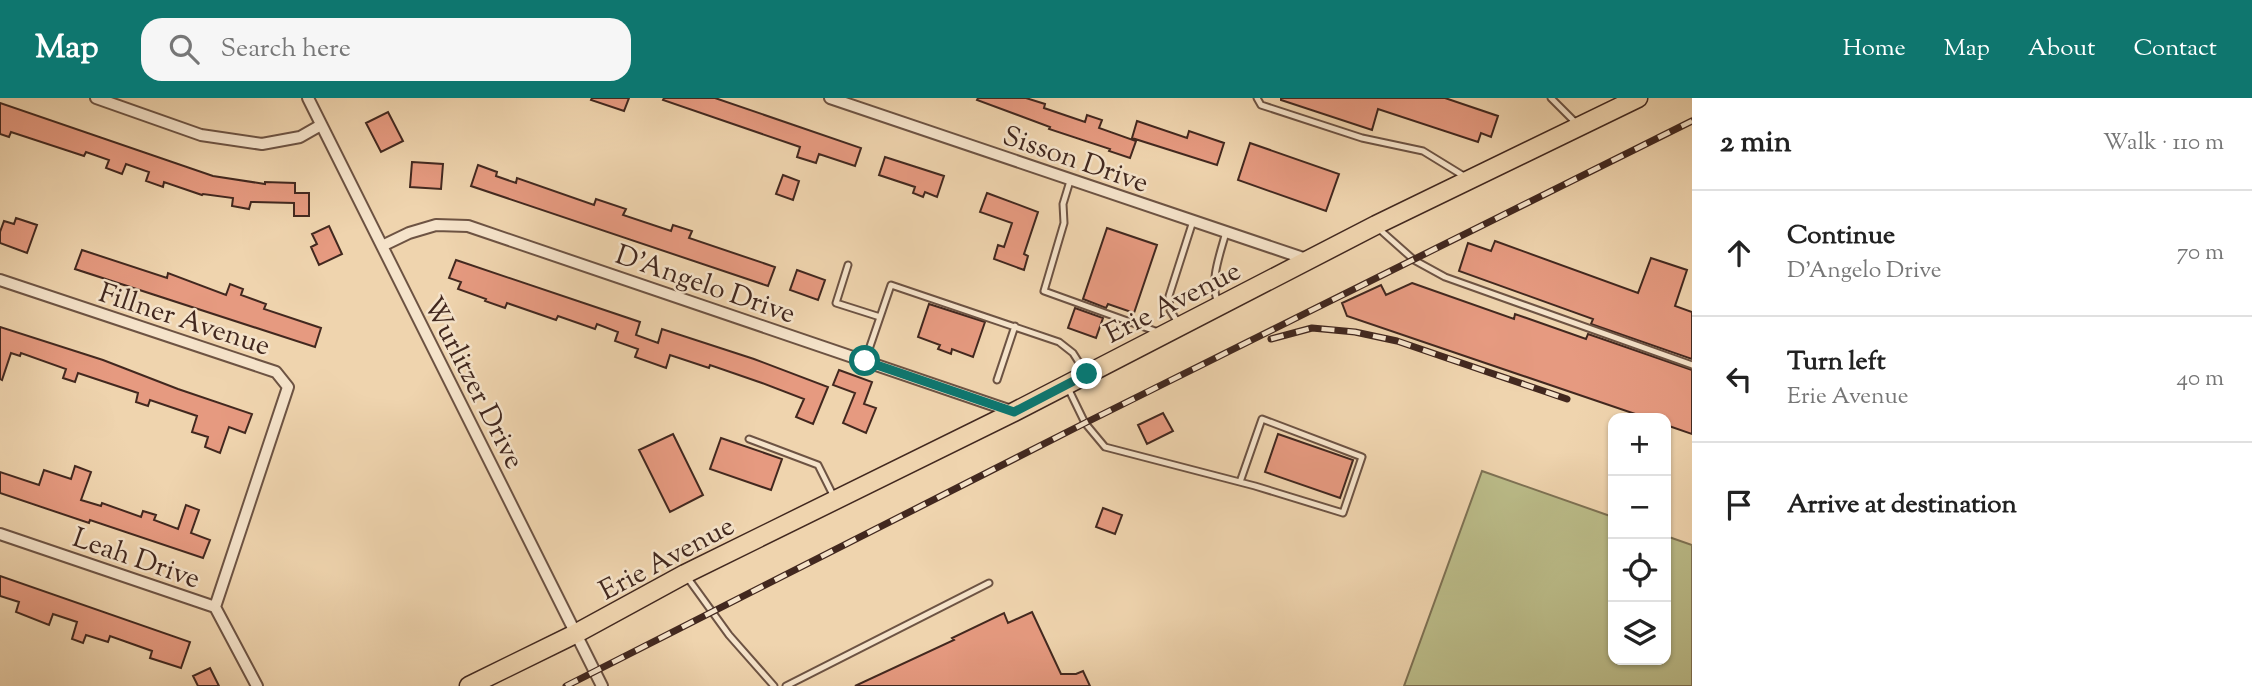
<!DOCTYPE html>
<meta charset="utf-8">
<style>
:root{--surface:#fff;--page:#f6f6f6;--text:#222;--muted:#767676;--line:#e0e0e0;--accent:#0f766e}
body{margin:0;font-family:"Sorts Mill Goudy",serif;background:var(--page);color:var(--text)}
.controls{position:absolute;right:21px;bottom:21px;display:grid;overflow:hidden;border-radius:14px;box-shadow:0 2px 5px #0004}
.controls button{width:63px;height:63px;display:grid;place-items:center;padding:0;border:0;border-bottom:2px solid var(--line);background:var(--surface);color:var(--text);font:35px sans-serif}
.stop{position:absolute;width:21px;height:21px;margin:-16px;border:5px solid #0f766e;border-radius:50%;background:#fff}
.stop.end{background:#0f766e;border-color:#fff;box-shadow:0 2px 7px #0008}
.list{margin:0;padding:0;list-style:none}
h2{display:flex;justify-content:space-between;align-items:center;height:91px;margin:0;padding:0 28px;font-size:30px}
h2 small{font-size:23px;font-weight:400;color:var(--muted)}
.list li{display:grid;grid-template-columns:46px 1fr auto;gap:21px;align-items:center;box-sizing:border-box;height:126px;padding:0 28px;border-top:2px solid var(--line)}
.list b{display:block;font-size:26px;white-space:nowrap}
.list p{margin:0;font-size:23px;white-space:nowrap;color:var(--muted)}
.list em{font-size:23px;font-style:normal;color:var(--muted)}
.icon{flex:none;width:38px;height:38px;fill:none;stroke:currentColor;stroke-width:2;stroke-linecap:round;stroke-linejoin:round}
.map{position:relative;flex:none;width:1692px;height:588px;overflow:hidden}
header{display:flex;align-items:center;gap:42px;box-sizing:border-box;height:98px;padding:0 35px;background:var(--accent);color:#fff}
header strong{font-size:33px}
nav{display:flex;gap:38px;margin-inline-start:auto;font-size:24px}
.search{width:490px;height:63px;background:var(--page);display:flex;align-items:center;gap:18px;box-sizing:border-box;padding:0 24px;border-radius:21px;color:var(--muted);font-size:26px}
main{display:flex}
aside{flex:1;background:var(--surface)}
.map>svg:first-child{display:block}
.green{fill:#bbbc89;stroke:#7e7254;stroke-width:2}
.building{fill:#e69a80;stroke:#42281f;stroke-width:2}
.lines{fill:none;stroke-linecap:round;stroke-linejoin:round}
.service-casing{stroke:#6d5343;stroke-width:9}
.minor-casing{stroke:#6d5343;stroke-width:14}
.primary-casing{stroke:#42281f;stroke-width:21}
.service{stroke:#f5e3ca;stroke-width:5}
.minor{stroke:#f5e3ca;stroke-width:10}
.primary{stroke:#efd4ae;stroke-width:18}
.rail-casing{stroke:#42281f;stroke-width:7}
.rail{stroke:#f5e3ca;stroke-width:4.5;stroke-dasharray:13;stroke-linecap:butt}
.route{stroke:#0f766e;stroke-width:9}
.labels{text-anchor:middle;stroke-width:5;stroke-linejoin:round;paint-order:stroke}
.street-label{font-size:28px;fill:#42281f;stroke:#f5e3ca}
</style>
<header>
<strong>Map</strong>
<div class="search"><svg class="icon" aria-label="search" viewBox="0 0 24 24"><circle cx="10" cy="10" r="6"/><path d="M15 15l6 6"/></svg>Search here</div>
<nav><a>Home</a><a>Map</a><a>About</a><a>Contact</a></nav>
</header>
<main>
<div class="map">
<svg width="1692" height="588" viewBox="0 0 1692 588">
<rect width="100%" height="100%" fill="#efd4ae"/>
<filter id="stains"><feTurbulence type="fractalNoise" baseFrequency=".00286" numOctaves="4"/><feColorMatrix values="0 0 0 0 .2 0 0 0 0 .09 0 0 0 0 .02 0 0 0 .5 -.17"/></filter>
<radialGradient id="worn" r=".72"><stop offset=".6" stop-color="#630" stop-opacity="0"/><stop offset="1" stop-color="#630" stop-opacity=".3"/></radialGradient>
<path class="green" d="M1482,373L1613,419V562H1666V438L1692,447V588H1404Z"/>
<path class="building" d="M592,0H629L624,13L591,2Z
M664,0H715L861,50L855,68L819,56L816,65L797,59L800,49L663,2Z
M978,0H1026L1045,6L1044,10L1085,24L1087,17L1102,22L1099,30L1136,43L1130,60L1109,53L1110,51L1049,31L1050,29L977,2Z
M1281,0H1445L1498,18L1491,39L1481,35L1478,44L1378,11L1372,32L1281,2Z
M0,5L213,78L265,86V84L295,85V95H309V118H294V105L251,104L249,111L232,108L233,100L203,96L202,97L164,84L163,89L146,83L149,74L126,66L122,76L106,70L109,62L86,54L84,58L11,34L9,39L0,36Z
M388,14L403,43L381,54L366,25Z
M1137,23L1187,40L1189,33L1224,45L1217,67L1132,40Z
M1250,45L1339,76L1326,113L1238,82Z
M885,59L944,78L937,99L925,94L923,99L913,95L915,89L879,77Z
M412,64L443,66L441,91L410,89Z
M478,67L497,74L496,78L516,85L517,80L594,107L596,101L626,111L623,117L671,133L673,127L692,133L689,140L775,169L768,188L471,88Z
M783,77L799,83L793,102L776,96Z
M987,95L1038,114L1024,156L1028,158L1024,172L994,161L998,147L1004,149L1012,125L980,114Z
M16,120L37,127L27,155L0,145V134L4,123L14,126Z
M329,128L342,156L319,167L311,149L317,146L312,136Z
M1107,130L1157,147L1134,215L1108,206L1106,210L1083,201Z
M1495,143L1638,195L1651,160L1687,172L1675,208L1692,214V261L1591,226L1593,221L1459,173L1468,145L1491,153Z
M82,152L167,180L168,175L226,197L230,186L243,191L241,197L266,206L264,211L321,230L315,249L75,171Z
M456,162L640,224L636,237L658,245L662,231L754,261L828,289L813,326L796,319L804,301L762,285L710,267L709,270L670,257L666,270L635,259L638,251L615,243L618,234L597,226L595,231L558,218L556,222L507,205L505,210L485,203L486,201L458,191L461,184L449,180Z
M797,172L825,182L818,202L790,192Z
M1412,185L1514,221L1515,216L1586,241L1588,236L1692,272V336L1666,327V320H1647L1347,218L1342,205L1381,187L1386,197Z
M929,206L985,224L973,259L952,251L951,256L938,251L940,247L918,239Z
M1075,210L1103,220L1096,240L1068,230Z
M0,229L103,262L178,291L252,316L245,335L229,329L220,355L205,349L208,339L192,334L197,318L150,302L148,308L136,304L138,295L78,275L75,284L63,280L66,271L21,255L20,258L11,255L2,282L0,281Z
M839,272L872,284L864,306L876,310L866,335L843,325L855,295L833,287Z
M1163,315L1173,333L1147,346L1138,327Z
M673,336L703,397L670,414L639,352Z
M1278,336L1353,362L1340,400L1265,374Z
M721,340L782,361L771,392L710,371Z
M75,368L91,374L81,402L101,408L102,405L141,419L143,413L156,417L154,422L178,431L186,407L199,412L191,435L210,442L203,460L90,422L89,425L0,395V374L39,387L44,372L71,381Z
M1103,410L1122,417L1115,436L1096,429Z
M0,478L190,544L181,570L150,560L152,553L110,538L108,544L86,537L83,545L72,541L77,524L53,516L49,527L16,514L19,504L0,498Z
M1032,514L1061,576H1076L1083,573L1090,588H855L954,542L952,540L1004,515L1008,525Z
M210,570L219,588H198L193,578Z"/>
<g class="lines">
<g class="service-casing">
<path id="service" d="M1257,0L1261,7L1362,40L1423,53L1467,80
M1551,0L1577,26
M1070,83L1063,106L1064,125L1044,193L1158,234
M1378,130L1414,162L1445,179L1692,267
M848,167L836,205L880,219
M1218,205C1209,183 1220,157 1226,134
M1179,226L1170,212L1169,198L1193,123
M865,263L891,187L1059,244L1073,255L1085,274
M997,282L1015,228
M1068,290L1085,325L1105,349L1255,388L1343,415L1362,359L1262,321L1240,384
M749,341L818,367L834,399
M687,479L729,537L774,588
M786,588L989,485"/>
</g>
<g class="minor-casing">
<path id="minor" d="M96,0L201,37L262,46L300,39L321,27
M308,0L602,588
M830,0L1309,162
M382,148L409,135L436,127L468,128L1014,314
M0,182L276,274L288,289L215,509
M0,436L215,509L257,588"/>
</g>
<g class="primary-casing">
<path id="primary" d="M469,588L575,536L685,476L1014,314L1376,127L1638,0"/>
</g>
<use href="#service" class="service"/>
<use href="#minor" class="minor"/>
<use href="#primary" class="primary"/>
<g class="rail-casing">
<path id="rail" d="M1271,241L1312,230L1355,234L1397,243L1567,301
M566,588L1085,325L1692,23"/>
</g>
<use href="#rail" class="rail"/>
</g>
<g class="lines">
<path class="route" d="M865,263L1014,314L1087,276"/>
</g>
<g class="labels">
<g class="street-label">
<text transform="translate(1076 60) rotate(19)" y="10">Sisson Drive</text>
<text transform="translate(706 185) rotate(19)" y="10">D'Angelo Drive</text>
<text transform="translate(1172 203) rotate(-27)" y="10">Erie Avenue</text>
<text transform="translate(185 220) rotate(18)" y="10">Fillner Avenue</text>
<text transform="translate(475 284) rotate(63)" y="10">Wurlitzer Drive</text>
<text transform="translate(137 459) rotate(19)" y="10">Leah Drive</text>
<text transform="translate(666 459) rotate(-28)" y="10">Erie Avenue</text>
</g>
</g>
<rect width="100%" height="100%" filter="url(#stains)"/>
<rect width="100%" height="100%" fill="url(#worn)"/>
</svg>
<div class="controls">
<button>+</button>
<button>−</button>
<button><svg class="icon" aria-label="locate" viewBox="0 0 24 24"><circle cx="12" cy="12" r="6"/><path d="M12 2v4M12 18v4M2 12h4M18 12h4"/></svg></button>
<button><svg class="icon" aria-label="layers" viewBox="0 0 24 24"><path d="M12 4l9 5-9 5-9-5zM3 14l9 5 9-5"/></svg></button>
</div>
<div class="stop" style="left:865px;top:263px"></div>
<div class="stop end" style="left:1087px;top:276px"></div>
</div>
<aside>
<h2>2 min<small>Walk · 110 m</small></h2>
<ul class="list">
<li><svg class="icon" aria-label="ahead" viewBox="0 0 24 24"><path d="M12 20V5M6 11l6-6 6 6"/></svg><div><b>Continue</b><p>D'Angelo Drive</p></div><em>70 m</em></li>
<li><svg class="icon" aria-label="left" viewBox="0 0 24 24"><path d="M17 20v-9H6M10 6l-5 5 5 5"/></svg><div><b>Turn left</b><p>Erie Avenue</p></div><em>40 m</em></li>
<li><svg class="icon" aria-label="arrive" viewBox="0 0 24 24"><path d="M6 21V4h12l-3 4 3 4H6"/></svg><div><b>Arrive at destination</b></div></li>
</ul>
</aside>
</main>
